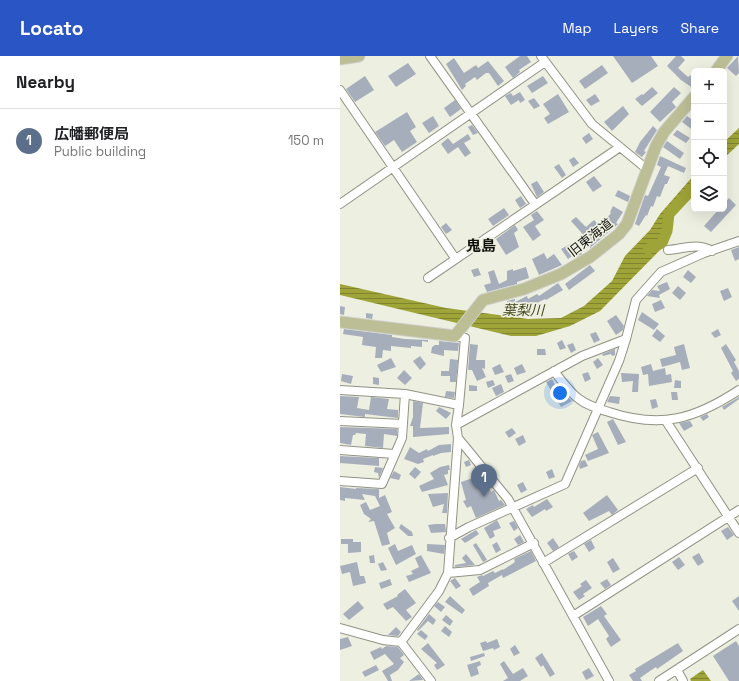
<!DOCTYPE html>
<meta charset="utf-8">
<style>
:root{--surface:#fff;--page:#f6f6f6;--text:#202124;--muted:#757577;--line:#e0e0e0;--accent:#2a55c4}
body{margin:0;font-family:"Space Grotesk","Noto Sans JP",sans-serif;background:var(--page);color:var(--text)}
.controls{position:absolute;right:12px;top:12px;display:grid;overflow:hidden;border-radius:6px;box-shadow:0 4px 16px #0002}
.controls button{width:36px;height:36px;display:grid;place-items:center;padding:0;border:0;border-bottom:1px solid var(--line);background:var(--surface);color:var(--text);font:20px sans-serif}
.you{position:absolute;left:220px;top:337px;width:14px;height:14px;margin:-10px;border:3px solid #fff;border-radius:50%;background:#1a73e8;box-shadow:0 0 0 6px #1a73e833}
.badge{display:grid;place-items:center;width:26px;height:26px;border-radius:50%;background:var(--accent);color:#fff;font-size:13px;font-weight:700}
.pin{position:absolute;translate:-50% -33px;filter:drop-shadow(0 1px 2px #0008)}
.pin::after{content:'';position:absolute;top:21px;width:14px;height:12px;background:inherit;clip-path:polygon(0 0,100% 0,50% 100%)}
.list{margin:0;padding:0;list-style:none}
h2{display:flex;justify-content:space-between;align-items:center;height:52px;margin:0;padding:0 16px;font-size:17px}
h2 small{font-size:13px;font-weight:400;color:var(--muted)}
.list li{display:grid;grid-template-columns:26px 1fr auto;gap:12px;align-items:center;box-sizing:border-box;height:64px;padding:0 16px;border-top:1px solid var(--line)}
.list b{display:block;font-size:15px;white-space:nowrap}
.list p{margin:0;font-size:13px;white-space:nowrap;color:var(--muted)}
.list em{font-size:13px;font-style:normal;color:var(--muted)}
.icon{flex:none;width:22px;height:22px;fill:none;stroke:currentColor;stroke-width:2;stroke-linecap:round;stroke-linejoin:round}
.map{position:relative;flex:none;width:399px;height:625px;overflow:hidden}
header{display:flex;align-items:center;gap:24px;box-sizing:border-box;height:56px;padding:0 20px;background:var(--accent);color:#fff}
header strong{font-size:19px}
nav{display:flex;gap:22px;margin-inline-start:auto;font-size:14px}
main{display:flex}
aside{flex:1;background:var(--surface)}
.map>svg:first-child{display:block}
.water{fill:url(#water-rules)}
.lines{fill:none;stroke-linecap:round;stroke-linejoin:round}
.river{stroke:#9fa438;stroke-width:11}
.building{fill:#a7aebb}
.minor-casing{stroke:#929385;stroke-width:10}
.major-casing{stroke:#d0d0cf;stroke-width:13}
.minor{stroke:#fff;stroke-width:8}
.major{stroke:#bcbf95;stroke-width:11}
.labels{text-anchor:middle;stroke-width:3.5;stroke-linejoin:round;paint-order:stroke}
.street-label{font-size:13px;fill:#12120d;stroke:#edefe0}
.water-label{font-size:14px;font-style:italic;fill:#43461a;stroke:#edefe0}
.quarter-label{font-size:15px;font-weight:bold;fill:#12120d;stroke:#edefe0}
</style>
<header>
<strong>Locato</strong>
<nav><a>Map</a><a>Layers</a><a>Share</a></nav>
</header>
<main>
<aside>
<h2>Nearby<small></small></h2>
<ul class="list">
<li><span class="badge" style="background:#5c6f8a">1</span><div><b>広幡郵便局</b><p>Public building</p></div><em>150 m</em></li>
</ul>
</aside>
<div class="map">
<svg width="399" height="625" viewBox="0 0 399 625">
<defs>
<pattern id="water-rules" width="6" height="5" patternUnits="userSpaceOnUse"><rect width="6" height="5" fill="#9fa438"/><path d="M0 2.5h6" fill="none" stroke="#80842e"/></pattern>
</defs>
<rect width="100%" height="100%" fill="#edefe0"/>
<path class="water" d="M399,72V88L384,102V86Z
M354,119V130L329,158L327,175L321,193L260,255L230,270L196,280H171L0,239V228L106,252L188,263L221,262L244,250L272,225L285,200L310,174L320,158Z
M363,614L371,625H351L350,623Z"/>
<g class="lines">
<path class="river" d="M308,193L322,187L327,175L329,158L354,131"/>
</g>
<path class="building" d="M180,0H187L191,6L179,14L180,16L173,22L165,11Z
M273,0H311L318,10L292,27Z
M336,0H341L345,4L338,12L348,21L354,17V33L341,24L327,10Z
M398,0L399,17L396,20L387,12Z
M114,2L124,17L136,9L138,12L148,5L164,25L158,30L149,17H146L137,24L135,21L125,28L126,30L122,34L106,8Z
M68,7L76,18L56,31L48,20Z
M262,9L268,17L245,33L239,25Z
M25,20L34,34L15,46L6,33Z
M203,20L208,27L192,37L187,30Z
M312,31L318,37L302,50L295,43L302,38L303,39Z
M334,31L341,37L332,46L336,51L320,66L310,56Z
M180,36L185,44L180,47L179,44L171,49L165,40L171,37L173,40Z
M218,38L229,56L208,68L204,62L210,58L203,48Z
M255,38L260,45L251,50L246,44Z
M194,42L200,50L194,53L188,45Z
M115,44L121,53L110,61L104,52Z
M283,50L289,58L272,75L264,66Z
M67,56L76,71L70,75L77,86L62,96L54,84L45,90L35,76Z
M93,60L99,70L89,77L82,67Z
M347,60L354,65V75L342,66Z
M132,69L138,77L133,79L128,71Z
M313,70L317,74L304,95L306,96L302,101L295,96L300,86Z
M337,74L350,82L346,87L333,79Z
M249,77L253,83L246,88L242,82Z
M128,78L131,83L124,87L131,97L125,101L118,91L108,98L101,88L108,82L113,88Z
M327,85L344,97L340,103L323,91Z
M320,100L346,112L344,117L328,110L324,119L330,121L327,128H325L320,141L317,140L313,151L311,150L307,160L306,159L299,170L295,168L305,139L308,140L321,111L317,109Z
M234,101L239,107L233,111L229,104Z
M219,108L226,119L222,122L214,111Z
M254,120L262,130L253,136L246,126Z
M197,125L204,136L197,141L191,128Z
M278,134L290,140L288,146L275,140Z
M181,140L186,148L180,152L175,144Z
M389,142L396,149L371,176L364,170L379,153H384V148Z
M273,150L283,156L276,167L278,168L250,192L246,186L248,184L231,165L236,161L246,171L254,164L260,170L271,157L270,156Z
M164,152L169,159L153,170L148,163Z
M197,155L204,164L195,170L201,179L193,185L183,171L194,164L191,159Z
M106,167L112,174L106,178L101,171Z
M175,169L178,174L174,177L179,191L166,199L156,183Z
M234,186L242,198L237,201L235,198L228,203L221,193Z
M399,191V203L395,205L391,194Z
M204,197L207,203L214,198L222,209L199,219L192,203Z
M250,209L255,215L229,234L225,228Z
M186,211L189,222L177,226V228L147,236L144,229L151,227L148,216L154,214L159,228L167,224V215L173,213V215Z
M138,212L141,219L134,221L131,214Z
M348,214L356,221L351,227L343,221Z
M327,226L330,233L319,239L320,242L307,240L312,234L320,235L317,230Z
M218,227L223,234L206,244L205,243L195,248L194,246L184,251L183,248L167,253V245L175,243V246L187,240L188,243L197,238L199,240Z
M338,230L346,237L340,244L332,237Z
M388,232L392,241L384,245L380,235Z
M321,244L325,252L315,256L312,248Z
M0,250L5,251L4,259L0,258Z
M302,256L319,268L314,274L298,264Z
M26,257L33,258L32,263L26,262Z
M276,259L284,270L283,274L276,279L267,265Z
M4,273L52,279V281L65,283L88,284V286L82,285V291L71,290V292L51,290V295L43,294L42,302H35L36,291L22,289L23,281L3,278Z
M317,273L325,280L320,286L312,280Z
M378,273L381,279L375,282L371,277Z
M256,276L260,284L254,287L250,278Z
M222,284L226,292L220,294L217,287Z
M99,285L119,287L118,295L104,294V300L91,297L92,291L95,289H99Z
M233,287L236,294L231,297L227,289Z
M130,288L138,289L136,304H145V313L142,312L146,321L137,325L132,314H128Z
M344,288L350,312L342,314L340,306L322,311L320,303L336,299L334,291Z
M386,288L396,304L394,306L399,315V323L396,325L391,317L393,315L381,292Z
M197,293H205L206,299H197Z
M275,293V299L272,300L271,298L263,300L262,298Z
M80,300L86,308L80,314L73,305Z
M51,302L56,311L41,316L37,309Z
M258,302L263,309L257,313L253,306Z
M110,303L118,304L116,326H110V320H101V315H109Z
M160,308L164,316L155,319L152,312Z
M182,308L186,316L177,319L174,312Z
M311,308L313,315L325,312L326,319L331,318L332,326L309,330L308,318L303,319L301,311Z
M64,314L72,322L65,329L57,322Z
M248,316L251,323L245,326L242,318Z
M281,317L299,318L298,336H292L293,325L282,326Z
M2,318L13,320L11,328L1,325Z
M171,318L174,325L168,327L165,320Z
M33,321L39,322V329L33,328Z
M212,323L221,341L226,339L232,345L221,351L206,326Z
M153,324L155,329L148,332L146,326Z
M335,324L341,325V332H334Z
M161,328L164,336L156,340L152,332Z
M129,329L137,330V335H129Z
M106,335L115,336L114,342L105,341Z
M331,336H337L338,344H332Z
M0,340L19,341L17,352L29,354L31,341L49,343L47,353L58,354V362L25,358V361L0,358Z
M270,340L280,341L279,348L267,346Z
M399,341V343L384,354L382,351Z
M316,343L318,351L312,353L310,344Z
M73,345L83,347L80,372L109,371V378L73,381V370H70L73,361Z
M99,351L111,357L106,363L96,355Z
M367,358L369,361L363,365L360,361Z
M273,363L286,386L278,389L267,366Z
M350,365L353,370L344,375L339,367Z
M0,371L57,373V380L44,378L43,392L25,390L26,378L16,377L15,379H13L11,389L0,387Z
M172,372L176,377L169,382L165,376Z
M258,376L269,397L248,405L245,399L258,393L252,379Z
M183,379L186,386L179,390L175,383Z
M111,388V396L101,397L93,400V399L83,403L84,406L78,408L64,403L70,391L79,397L87,393L88,395L99,389Z
M0,400L39,402V410L0,407Z
M129,404L131,409L126,411L124,406Z
M245,404L248,410L240,413L239,410L241,405Z
M109,409L110,414H108V418L104,419L108,429L82,436L79,430L94,423L90,417L100,411Z
M35,411L43,412L39,422L38,417L34,416Z
M75,411L81,416L75,423L69,418Z
M212,413L215,421L209,423L206,416Z
M54,415L61,419L59,424L50,422Z
M142,419L151,436L154,434L159,445L161,444L165,449L136,462L131,450L127,452L123,445L126,444L121,426Z
M183,426L187,434L181,437L177,429Z
M0,431L16,433V432L39,433V442L45,439L52,456L47,458L55,472L47,477L50,488L42,490L34,465L28,466L31,463L24,458L20,449L26,446L30,454L40,450L35,440L22,438L25,444L5,442V445L0,444Z
M108,437L107,457H102L104,448L93,451L88,438Z
M267,439L278,454L272,459L269,455L249,465L243,457Z
M207,443L213,451L206,455L205,453L192,461L186,453L193,449L194,451Z
M157,464L161,472L153,475L155,480L150,483L144,472Z
M174,465L178,472L174,475L169,467Z
M61,468L72,476L73,480H68L59,472Z
M95,468H105L106,476L91,477L88,469Z
M388,471L394,479L387,484L381,475Z
M136,474L139,478L130,484L125,487L121,483Z
M180,479L184,486L178,489L174,483Z
M213,482L219,491L213,495L207,487Z
M1,483H13V486H21V496L8,497V488H1Z
M251,484L255,492L249,496L244,488Z
M157,486L161,494L156,497L152,489Z
M136,487L144,499L147,504L143,506L133,489Z
M55,488L58,495L72,489L76,498L56,509L48,492Z
M87,488L105,489L104,498L87,495Z
M191,495L196,505L163,522L162,519L148,527L149,530L133,540L129,533L140,526L137,521L142,519L143,520L153,515L155,517L163,513V514L175,506L174,503Z
M234,495L238,501L232,505L228,498Z
M359,497L364,506L358,510L352,501Z
M126,498L135,509L115,511V509L126,507L122,502Z
M34,499L35,507H30L29,500Z
M81,499L91,517L69,526L66,520L73,518L71,515L79,511L75,502Z
M339,501L345,509L338,514L332,506Z
M273,502L280,513L273,517L267,506Z
M17,506L20,520H24L26,527L13,530L10,516L2,518L0,510Z
M43,506L47,514L41,515L38,508Z
M115,522L121,530L116,533L110,525Z
M50,523L52,529L41,533L39,527Z
M267,523L271,529L265,533L260,527Z
M246,524L252,532L243,538L245,540L239,544L233,536L242,530L240,528Z
M65,533L76,547L66,554L72,561L66,565L53,551L47,554L43,548L58,540L57,539Z
M110,540L125,554L122,558L105,546Z
M399,540V555L392,545Z
M18,545L24,552L9,564L3,558Z
M98,546L105,551L101,556L94,550Z
M261,550L267,558L264,560L281,584L271,591L266,583L269,580L258,563L248,570L243,561Z
M89,558L96,564L93,569L88,565L78,575L77,574Z
M106,559L113,565L110,570L102,564Z
M105,570L112,576L109,581L101,575Z
M56,571L61,576L58,580L48,579Z
M81,574L88,580L85,584L77,578Z
M8,581L12,590L0,594V583Z
M157,583L160,591L154,594L153,592L143,595L140,587L146,585L147,587Z
M396,585L399,590V625H389L373,600Z
M88,587L105,609L97,614L94,609L97,607L81,593Z
M338,587L343,595L317,613L316,611L307,617L300,622L302,625H293L289,619L296,615L295,613Z
M175,589L180,597L174,600L170,593Z
M46,590L58,591L64,599L60,602L64,606L58,614L50,619L52,625H48L42,615L54,608L45,598L34,604L30,596L41,591L42,593Z
M144,597L145,600L131,605L130,601Z
M202,597L215,618L210,621L203,609L201,611L195,602Z
M140,605L141,609L137,611L139,618L131,621L127,609Z
M164,605L173,618L183,612L188,620L180,625H163L168,622L160,608Z
M36,609L39,614L25,621L22,616Z
M249,612L254,620L246,624L242,616Z
M79,618L83,624L69,625Z"/>
<g class="lines">
<g class="minor-casing">
<path id="minor" d="M90,0L195,148
M201,0L252,68L308,114
M0,34L115,202
M0,148L205,6
M328,194C343,193 358,186 372,195
M88,222L280,91
M214,315C222,325 229,336 239,343C248,350 259,353 269,356C321,373 355,363 399,334
M0,334L65,338L119,349
M0,365L63,368
M326,365L399,477
M116,369L242,300L286,283L296,244L321,216L364,197L399,185
M118,382L168,443L269,625
M0,394L54,398
M0,425L42,428L62,382L65,338
M109,482L129,471L225,428L279,305L286,283
M203,507L358,412
M108,517L140,514L194,487
M233,560L399,454
M0,572L43,584L61,586L91,625
M61,586L99,535L108,517L118,382L116,369L119,349L125,282L115,280
M337,614L343,625
M319,625L399,573"/>
</g>
<g class="major-casing">
<path id="major" d="M0,3L19,0
M376,15L387,0
M0,266L115,280L143,244L184,233L221,218L250,201L279,178L287,168L316,90L324,76L354,41"/>
</g>
<use href="#minor" class="minor"/>
<use href="#major" class="major"/>
</g>
<g class="labels">
<g class="street-label">
<text transform="translate(250 181) rotate(-38)" y="5">旧東海道</text>
</g>
<g class="water-label">
<text transform="translate(183 254) rotate(1)" y="5">葉梨川</text>
</g>
<g class="quarter-label">
<text x="141" y="195">鬼島</text>
</g>
</g>
</svg>
<div class="controls">
<button>+</button>
<button>−</button>
<button><svg class="icon" aria-label="locate" viewBox="0 0 24 24"><circle cx="12" cy="12" r="6"/><path d="M12 2v4M12 18v4M2 12h4M18 12h4"/></svg></button>
<button><svg class="icon" aria-label="layers" viewBox="0 0 24 24"><path d="M12 4l9 5-9 5-9-5zM3 14l9 5 9-5"/></svg></button>
</div>
<div class="you"></div>
<div class="pin badge" style="left:144px;top:441px;background:#5c6f8a">1</div>
</div>
</main>
